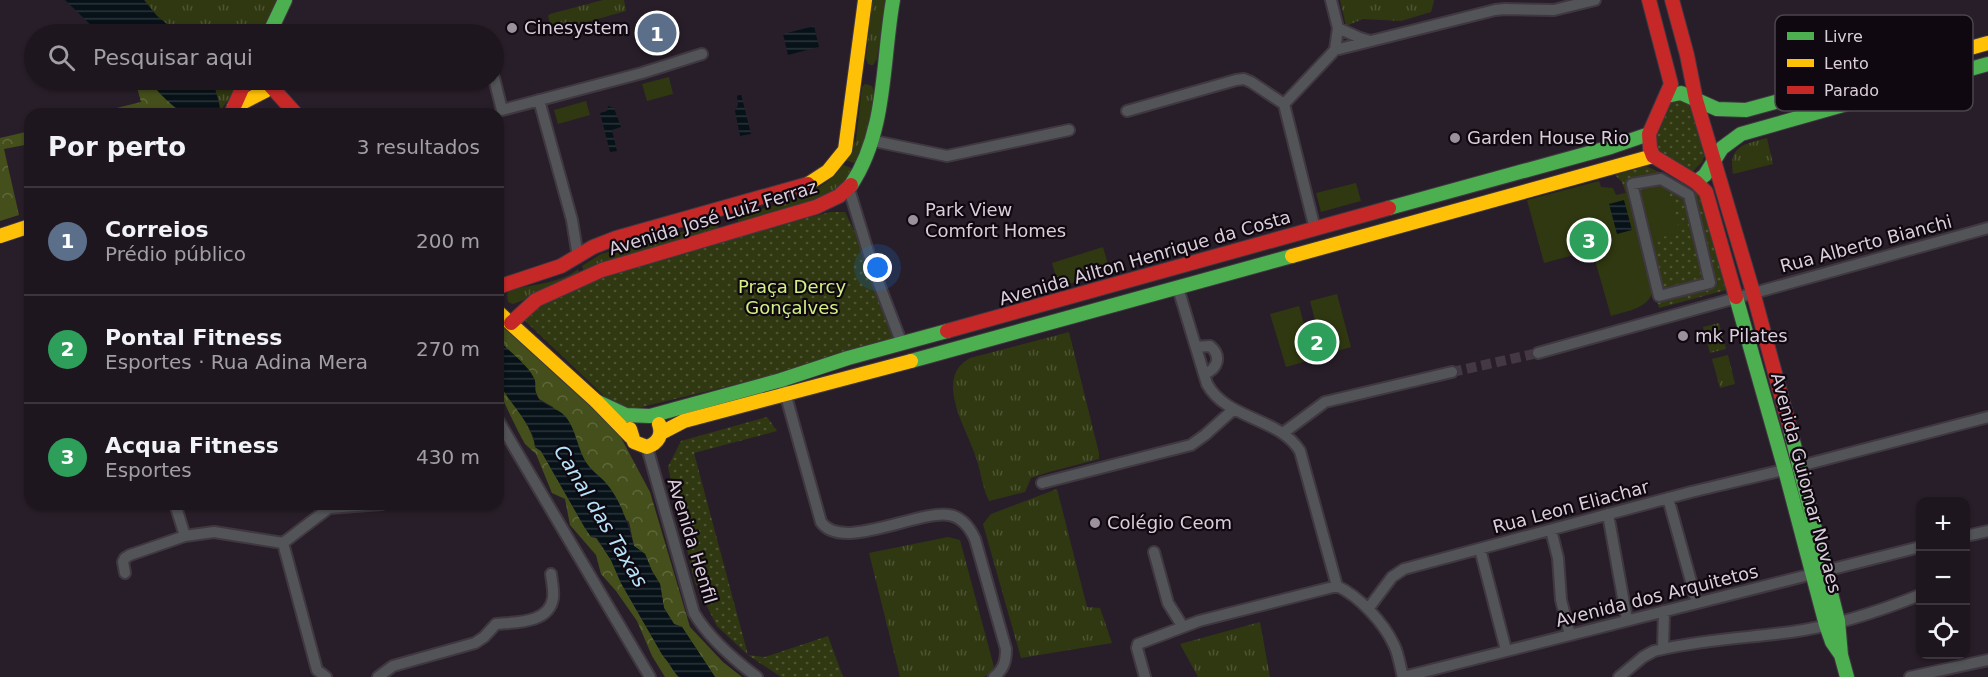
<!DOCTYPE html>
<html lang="pt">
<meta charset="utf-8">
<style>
:root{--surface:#1e161f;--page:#2b232c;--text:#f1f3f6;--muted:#a19fa4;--line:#3c353d;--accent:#db2777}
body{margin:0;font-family:"DejaVu Sans",sans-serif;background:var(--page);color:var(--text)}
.controls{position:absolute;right:18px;bottom:18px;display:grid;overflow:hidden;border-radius:12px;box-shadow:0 2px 4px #0004}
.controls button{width:54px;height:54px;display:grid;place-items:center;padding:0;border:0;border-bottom:2px solid var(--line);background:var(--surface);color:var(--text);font:30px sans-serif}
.you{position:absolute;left:878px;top:268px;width:21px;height:21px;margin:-15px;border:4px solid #fff;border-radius:50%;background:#1a73e8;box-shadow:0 0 0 9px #1a73e833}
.badge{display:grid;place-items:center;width:39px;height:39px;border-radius:50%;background:var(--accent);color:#fff;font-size:20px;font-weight:700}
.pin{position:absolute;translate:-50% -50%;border:3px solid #fff;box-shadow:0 2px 6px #0006}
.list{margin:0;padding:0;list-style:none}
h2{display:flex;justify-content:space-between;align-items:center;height:78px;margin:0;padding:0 24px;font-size:26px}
h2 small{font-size:20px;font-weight:400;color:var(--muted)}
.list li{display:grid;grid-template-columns:39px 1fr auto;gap:18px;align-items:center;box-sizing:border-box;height:108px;padding:0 24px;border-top:2px solid var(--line)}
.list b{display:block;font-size:22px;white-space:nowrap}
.list p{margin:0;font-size:20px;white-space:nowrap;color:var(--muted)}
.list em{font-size:20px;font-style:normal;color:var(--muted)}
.icon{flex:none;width:33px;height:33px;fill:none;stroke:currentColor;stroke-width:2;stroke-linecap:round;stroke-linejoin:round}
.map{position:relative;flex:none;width:1988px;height:677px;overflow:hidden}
.search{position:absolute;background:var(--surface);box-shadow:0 2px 4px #0004;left:24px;top:24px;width:480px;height:66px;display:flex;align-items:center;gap:15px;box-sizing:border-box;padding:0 21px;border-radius:33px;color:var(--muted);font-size:22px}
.panel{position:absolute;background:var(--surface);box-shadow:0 2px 4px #0004;left:24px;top:108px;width:480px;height:402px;border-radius:18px}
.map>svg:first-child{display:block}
.grass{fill:url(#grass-tufts)}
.forest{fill:url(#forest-crowns)}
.park{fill:url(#park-dots)}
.pitch{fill:#303811}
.water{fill:url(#water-rules)}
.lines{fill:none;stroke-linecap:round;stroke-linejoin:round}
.street-tunnel{stroke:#433844;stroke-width:10;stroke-dasharray:10 5;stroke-linecap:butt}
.street-casing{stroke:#403841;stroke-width:14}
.fast-casing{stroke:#403841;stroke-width:16}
.slow-casing{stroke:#403841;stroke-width:16}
.jam-casing{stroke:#403841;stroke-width:16}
.street{stroke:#525457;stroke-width:10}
.fast{stroke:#4caf50;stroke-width:14}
.slow{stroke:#ffc107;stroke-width:14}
.jam{stroke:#c62828;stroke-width:14}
.poi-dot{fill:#9c909d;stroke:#0f0810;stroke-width:2}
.labels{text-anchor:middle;stroke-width:4.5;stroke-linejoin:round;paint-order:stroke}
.poi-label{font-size:18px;fill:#dacedb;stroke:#0f0810;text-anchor:start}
.street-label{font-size:18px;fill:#dacedb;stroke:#0f0810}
.park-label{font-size:18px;fill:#d3f084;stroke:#0f0810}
.water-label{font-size:20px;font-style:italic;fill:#b5e4f8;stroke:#0f0810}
.key{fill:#0f0810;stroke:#4c434d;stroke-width:1.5}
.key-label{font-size:16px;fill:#dacedb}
</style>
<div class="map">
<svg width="1988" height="677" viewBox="0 0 1988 677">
<defs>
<pattern id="grass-tufts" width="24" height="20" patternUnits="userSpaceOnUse" patternTransform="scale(1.5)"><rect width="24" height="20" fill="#303811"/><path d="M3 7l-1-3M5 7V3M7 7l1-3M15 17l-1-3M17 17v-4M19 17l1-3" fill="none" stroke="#4d5433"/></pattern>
<pattern id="forest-crowns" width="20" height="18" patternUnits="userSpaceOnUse" patternTransform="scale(1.5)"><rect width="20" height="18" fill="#444f1b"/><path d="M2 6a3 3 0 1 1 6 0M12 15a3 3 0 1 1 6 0" fill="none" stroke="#5e673c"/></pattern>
<pattern id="park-dots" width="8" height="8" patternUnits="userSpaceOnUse" patternTransform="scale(1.5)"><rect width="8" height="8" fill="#303811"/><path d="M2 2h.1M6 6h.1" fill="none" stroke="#4d5433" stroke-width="1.8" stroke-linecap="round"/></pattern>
<pattern id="water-rules" width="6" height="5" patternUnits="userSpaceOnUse" patternTransform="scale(1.5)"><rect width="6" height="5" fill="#071218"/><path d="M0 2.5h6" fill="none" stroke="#2b3339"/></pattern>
</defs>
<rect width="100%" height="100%" fill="#281e29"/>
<path class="grass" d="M144,0H277L261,34H179L157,16Z
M603,0H624L626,11L555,31L552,30L548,16L550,14Z
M872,0H885L877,59L873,65L868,64L866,59Z
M1340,0H1434V1L1431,12L1401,21L1363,19L1346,26Z
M215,80H240L236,89L220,111C220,100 213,90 215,80Z
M865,84L872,86L874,91L871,126L858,164L845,160L856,140L862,87Z
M1767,138L1773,164L1733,174C1728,146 1744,144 1767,138Z
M843,165L854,169L843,185L829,196L740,224L738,222V217L742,214C778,204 820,198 843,165Z
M714,223L718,224V230L586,276L582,266L601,254Z
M578,269L581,279L513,304L508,302L507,295L509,290C527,286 565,282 578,269Z
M1719,323L1726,349L1710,353L1703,327Z
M1069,332L1099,453V459L1049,472L1031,478L1025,492L989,501C981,484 981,469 974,452C965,426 934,377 970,358Z
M1728,355L1735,384L1720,388L1712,359Z
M1057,489L1087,607L1100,608L1112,643L1021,658L983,524L991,514Z
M948,537L960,540L994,667L987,676L982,677H900L869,553Z
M1260,622L1270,677H1198L1180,644Z"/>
<path class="forest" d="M135,80H148L181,111L187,114H92L141,102Z
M30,131V144L4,149L19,215L0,221V138Z
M498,318L618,432L650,492L690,627L723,662L742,677H715L682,627L674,624L664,608L660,584L652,571L645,554L634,546L629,522L623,517L622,509L605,482L588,466L553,407L539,399L535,390V380L529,370L498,340Z
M498,381C508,395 535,432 535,447L541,451L585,528L596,538L611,560L621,583L663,656C670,663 672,670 679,677H665L652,656L637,621L616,591L601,574L596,555L570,525L565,499L552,493L536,454L525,444L518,431L498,390Z"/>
<path class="park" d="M1677,96L1687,103L1692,111L1706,153L1702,162L1692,172L1658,157C1651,130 1659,116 1677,96Z
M1646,166L1701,192L1726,290L1659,308L1638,230L1622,182L1615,175Z
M830,212H845L874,271L902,344L621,412L519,315C538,304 558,296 578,288C659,254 745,234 830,212Z
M767,417L777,431L694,453L748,655L765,657L828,636L843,677H781L748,655L717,626L695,583L668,467L681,441Z"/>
<path class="pitch" d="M669,77L673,94L647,101L642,84Z
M586,101L590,115L558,124L554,110Z
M1599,181L1601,187L1613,188L1616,195L1625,193L1629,195L1653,288C1652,308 1627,311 1611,316L1592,250L1544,263L1527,200Z
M1356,183L1361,201L1321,212L1316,193Z
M1667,184L1680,233L1645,241L1633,193Z
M1103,247L1110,271L1059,287L1052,263Z
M1337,294L1351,347L1324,355L1310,301Z
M1299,306L1314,359L1286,367L1270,314Z"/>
<path class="water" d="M65,0H144L157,16L179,34H100Z
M814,26L819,47L788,55L783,34Z
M148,80H215C213,90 220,100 220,111L223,114C212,114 200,115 189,114C175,112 157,90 148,80Z
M741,94L751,134L740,136L735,111L738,105L737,96Z
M608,106L614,108L621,127L612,130L617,151L610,152L600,113L607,111Z
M1624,200L1632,230L1617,234L1609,204Z
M498,340C508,350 531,367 535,381C536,387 534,392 538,398C544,406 558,408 565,416C577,430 577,450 588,465C592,471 599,476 604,481C621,499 628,524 634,546L645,554L652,571L660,584L664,608L674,624L682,627L715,677H679C672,670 670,663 663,656L621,583L611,560L597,538L591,537L585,528L541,451L535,447C535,425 507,402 499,382C495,374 498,350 498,340Z"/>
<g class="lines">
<path class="street-tunnel" d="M1452,372L1538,353"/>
<g class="street-casing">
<path id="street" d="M1338,28L1360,38L1370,41
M1335,50L1495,10L1505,9L1554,10L1595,0
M494,78L502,110L642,73L702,54
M539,100L572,220L578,257
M1127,111L1236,80L1244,79L1251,82L1284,104
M874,141L947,156L1069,130
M1661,179L1689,195L1710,283L1659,296L1632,184Z
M849,189L874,271L902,344
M1315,229L1284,104L1335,50L1338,28L1331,0
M1178,288L1207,384C1227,420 1279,417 1300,451L1337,586C1359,596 1384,623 1394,645C1399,655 1400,667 1403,677
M1196,347L1210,346C1222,356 1218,369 1204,374
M1538,353L1988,228
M784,389L821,522C841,552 918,510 949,515C962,517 970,528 975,539L1006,649C1006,661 1004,669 994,677
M498,420L650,677
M1283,433L1325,402L1452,372
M647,447L694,613C709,638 733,659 757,677
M1042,483L1191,445L1205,435L1234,409
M1668,498L1697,603
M175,504L185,536
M329,508L382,504
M1608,514L1627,620
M1551,530L1558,558L1561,600L1570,635
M1966,536L1988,531
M1480,549L1506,650
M1154,552L1168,603L1183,627
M125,573L123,562L125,558L130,555L185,536L214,532L283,543
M1368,609L1392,577L1404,569L1691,492L1800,466L1988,417
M1663,649L1664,611
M326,677L317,670L283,543L329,508V504
M378,677L393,666L475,643L484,637L496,624C515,622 549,624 553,598C554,591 552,582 551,574
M1145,677L1137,648L1138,644L1199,621L1337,586
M1403,677L1920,547
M1619,677L1643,657L1654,651C1699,640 1746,638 1791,632C1835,626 1880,611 1920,595
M1910,677L1988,660"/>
</g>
<g class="fast-casing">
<path id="fast" d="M269,34L285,0
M1667,96L1681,93L1717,109L1746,110L1903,67
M1696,182L1705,175L1722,148L1741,134L1988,64
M851,185C887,131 882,61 893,0
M1389,208L1611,147L1649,134
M1736,297L1785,470L1826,625L1832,642L1841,655L1847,677
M911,361L1292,256
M596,401L626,415L650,416L781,380L848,358L947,331
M1789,425L1838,621L1841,655"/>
</g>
<g class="slow-casing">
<path id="slow" d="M1903,67L1988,43
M234,107L265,91L268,87V80
M808,184L828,171L845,150L865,0
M0,236L30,226
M1292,256L1653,156
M498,312L596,401L631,437
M630,429L634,442L647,447C658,443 663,435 659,424
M661,433L684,421L911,361"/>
</g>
<g class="jam-casing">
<path id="jam" d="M1649,0L1671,84L1649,134L1650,148L1653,156L1696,182L1706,192L1736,297
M1672,0L1687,55L1696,100L1753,292L1789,425
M268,83L296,114
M233,109L245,82
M498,287L561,266L593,247L616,238L808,184
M511,323L536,300L602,270L816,207L839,196L851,185
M947,331L1389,208"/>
</g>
<use href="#street" class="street"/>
<use href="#fast" class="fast"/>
<use href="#slow" class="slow"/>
<use href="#jam" class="jam"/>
</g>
<g class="poi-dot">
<circle cx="512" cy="28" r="6"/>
<circle cx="1455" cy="138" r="6"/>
<circle cx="913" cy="220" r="6"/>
<circle cx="1683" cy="336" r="6"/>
<circle cx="1095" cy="523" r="6"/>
</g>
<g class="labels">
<g class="poi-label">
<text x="524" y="34">Cinesystem</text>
<text x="1467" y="144">Garden House Rio</text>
<text x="925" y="216">Park View<tspan x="925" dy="21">Comfort Homes</tspan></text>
<text x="1695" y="342">mk Pilates</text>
<text x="1107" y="529">Colégio Ceom</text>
</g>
<g class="street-label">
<text transform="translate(713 218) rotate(-17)" y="6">Avenida José Luiz Ferraz</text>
<text transform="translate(1866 244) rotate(-15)" y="6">Rua Alberto Bianchi</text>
<text transform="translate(1145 258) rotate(-16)" y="6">Avenida Ailton Henrique da Costa</text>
<text transform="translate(1806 483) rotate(75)" y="6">Avenida Guiomar Novaes</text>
<text transform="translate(1571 507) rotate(-15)" y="6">Rua Leon Eliachar</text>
<text transform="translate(692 541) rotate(73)" y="6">Avenida Henfil</text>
<text transform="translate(1657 596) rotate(-14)" y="6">Avenida dos Arquitetos</text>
</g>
<g class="park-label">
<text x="792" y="293">Praça Dercy<tspan x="792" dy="21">Gonçalves</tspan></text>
</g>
<g class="water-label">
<text transform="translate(601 516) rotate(59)" y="7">Canal das Taxas</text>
</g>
</g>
<rect x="1775" y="15" width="198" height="96" rx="9" class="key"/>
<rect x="1787" y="32" width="27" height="8" fill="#4caf50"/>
<rect x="1787" y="59" width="27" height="8" fill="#ffc107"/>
<rect x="1787" y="86" width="27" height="8" fill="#c62828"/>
<g class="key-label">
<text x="1824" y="42">Livre</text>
<text x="1824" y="69">Lento</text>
<text x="1824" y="96">Parado</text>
</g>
</svg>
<div class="controls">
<button>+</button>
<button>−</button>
<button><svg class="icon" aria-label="locate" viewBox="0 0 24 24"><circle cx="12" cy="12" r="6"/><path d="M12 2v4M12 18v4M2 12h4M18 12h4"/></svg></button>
</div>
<div class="you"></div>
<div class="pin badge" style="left:657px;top:33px;background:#5c6f8a">1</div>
<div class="pin badge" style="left:1317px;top:342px;background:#2e9e5b">2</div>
<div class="pin badge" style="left:1589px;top:240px;background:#2e9e5b">3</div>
<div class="search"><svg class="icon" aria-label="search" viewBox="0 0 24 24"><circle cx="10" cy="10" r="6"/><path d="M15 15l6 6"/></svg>Pesquisar aqui</div>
<section class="panel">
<h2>Por perto<small>3 resultados</small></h2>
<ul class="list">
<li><span class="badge" style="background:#5c6f8a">1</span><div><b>Correios</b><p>Prédio público</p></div><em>200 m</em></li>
<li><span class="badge" style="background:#2e9e5b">2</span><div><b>Pontal Fitness</b><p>Esportes · Rua Adina Mera</p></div><em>270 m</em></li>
<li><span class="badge" style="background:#2e9e5b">3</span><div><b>Acqua Fitness</b><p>Esportes</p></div><em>430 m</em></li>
</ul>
</section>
</div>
